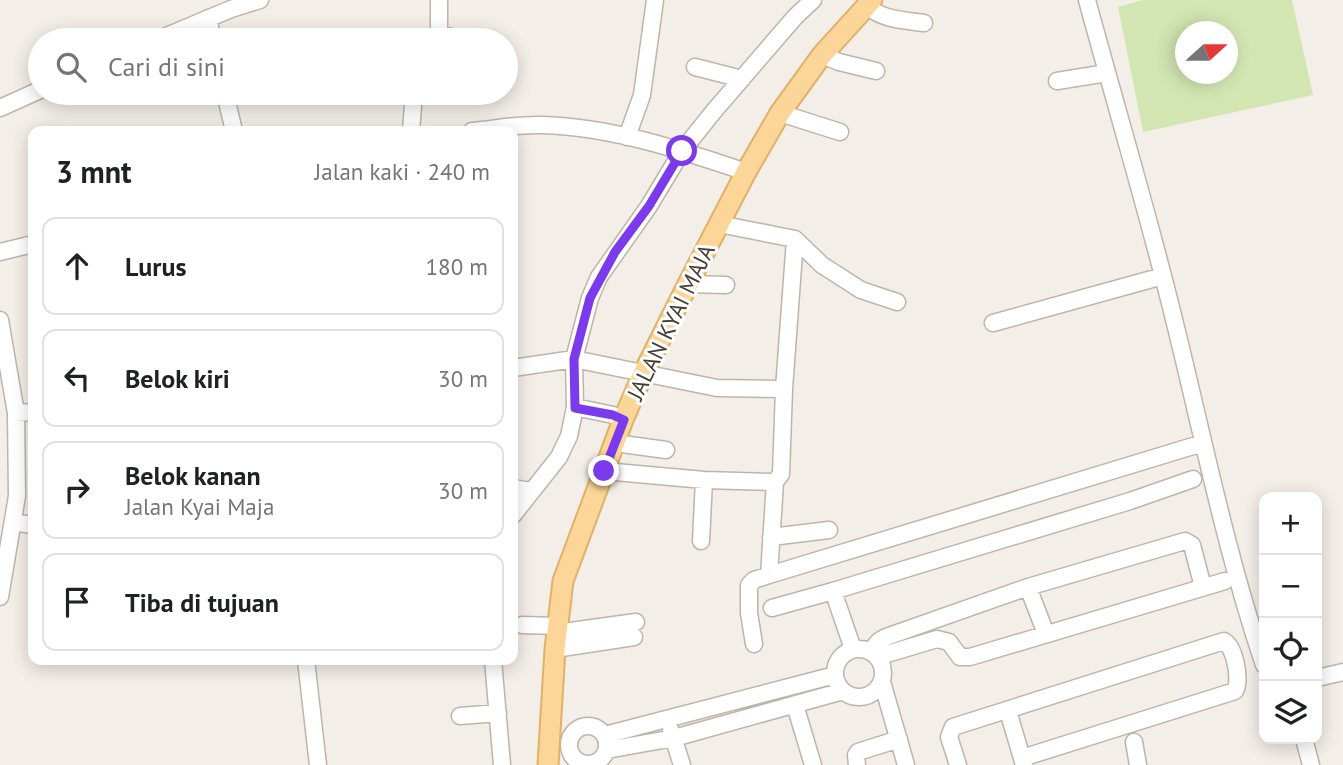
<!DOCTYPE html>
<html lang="id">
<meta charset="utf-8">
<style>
:root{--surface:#fff;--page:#f2f2f2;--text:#202124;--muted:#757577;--line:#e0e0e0}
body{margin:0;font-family:"PT Sans",sans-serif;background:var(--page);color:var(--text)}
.controls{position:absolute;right:21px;bottom:21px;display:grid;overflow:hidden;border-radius:14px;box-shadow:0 4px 18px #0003}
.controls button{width:63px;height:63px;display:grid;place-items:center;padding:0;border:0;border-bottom:2px solid var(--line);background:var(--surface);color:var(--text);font:35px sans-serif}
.compass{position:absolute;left:1175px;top:21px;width:63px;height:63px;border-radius:50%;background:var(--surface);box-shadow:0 4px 18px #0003;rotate:69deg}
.stop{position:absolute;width:21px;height:21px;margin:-16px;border:5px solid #7c3aed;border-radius:50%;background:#fff}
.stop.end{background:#7c3aed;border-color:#fff;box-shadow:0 2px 7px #0008}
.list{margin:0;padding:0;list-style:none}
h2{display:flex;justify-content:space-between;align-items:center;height:91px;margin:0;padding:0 28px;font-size:30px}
h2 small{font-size:23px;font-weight:400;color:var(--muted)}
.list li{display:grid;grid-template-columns:46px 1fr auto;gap:21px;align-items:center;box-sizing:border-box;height:98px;margin:0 14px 14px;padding:0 14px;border:2px solid var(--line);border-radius:14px}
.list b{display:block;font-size:26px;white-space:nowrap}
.list p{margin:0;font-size:23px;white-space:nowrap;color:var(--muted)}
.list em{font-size:23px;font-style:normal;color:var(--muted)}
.icon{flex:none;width:38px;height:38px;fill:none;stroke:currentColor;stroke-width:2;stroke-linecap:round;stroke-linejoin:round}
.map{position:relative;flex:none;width:1343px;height:765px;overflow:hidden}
.search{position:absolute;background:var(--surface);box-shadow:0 4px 18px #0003;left:28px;top:28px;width:490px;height:77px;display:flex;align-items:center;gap:18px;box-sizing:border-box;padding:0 24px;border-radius:38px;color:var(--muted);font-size:26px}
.panel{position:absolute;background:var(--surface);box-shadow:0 4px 18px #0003;left:28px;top:126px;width:490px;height:539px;border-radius:14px}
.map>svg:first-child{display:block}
.green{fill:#d3e6b1;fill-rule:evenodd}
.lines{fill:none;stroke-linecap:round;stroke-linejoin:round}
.minor-casing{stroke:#beb5aa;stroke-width:19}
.major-casing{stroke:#e0b168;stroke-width:23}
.minor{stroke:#fff;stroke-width:16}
.major{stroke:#fbd698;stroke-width:19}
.route{stroke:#7c3aed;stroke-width:9}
.labels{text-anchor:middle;stroke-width:6;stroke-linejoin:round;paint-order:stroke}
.street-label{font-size:23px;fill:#463e36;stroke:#fff}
</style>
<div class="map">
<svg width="1343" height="765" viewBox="0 0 1343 765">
<rect width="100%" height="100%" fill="#f3eee7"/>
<path class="green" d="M1143,0H1292L1313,95L1143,132L1118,7ZM1186,32H1228V74H1186Z"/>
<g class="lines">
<g class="minor-casing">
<path id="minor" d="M439,0V29L442,34L456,39
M1087,0C1112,92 1139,183 1163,276C1197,405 1221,538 1264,665
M866,5C882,20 903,20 924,23
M208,18L213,40
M157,40L231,9L260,0
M822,55L839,62L876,71
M695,67L742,79
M1057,81L1107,73
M225,93L234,131
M0,108L40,90
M780,113L840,132
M411,131L414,93
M472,131C495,129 519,124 542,125C612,127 681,150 746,172
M627,137L642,95L655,0
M719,224L795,239L784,389L781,474L775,482L769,575L1203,443
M795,239L822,265L861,290L897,302
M0,252L33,244
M688,284L726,285
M0,320L16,413
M993,323L1163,276
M513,368L574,359L717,388L784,389
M575,407L613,415L623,420
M615,443L666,450
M604,471L704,480L775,482
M513,488L531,491
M513,515L559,457L569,436L575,407L574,359L590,298L599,277L649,206L682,151L714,111L795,17L813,0
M13,522L33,525
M771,537L829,530
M701,541L704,480
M1028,587L1046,634
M0,597L17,496L16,413L33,412
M772,608L833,591
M522,625L557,626
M556,633L636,622
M754,644L749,613V585L754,580L769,575
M835 673a24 24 0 1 1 48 0a24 24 0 1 1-48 0Z
M555,649L634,637
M853,649L833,591L1130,501L1193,479
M870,651L879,641L886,637L1028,587L1185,541L1192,545L1203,587
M877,657L937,639L949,642L960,657H970L1225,581
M306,660L318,765
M493,660L502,765
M1317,678L1343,672
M882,682L906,765
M795,705L813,765
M1008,711L1024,765
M460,716L498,713
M569 745a19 19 0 1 1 38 0a19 19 0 1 1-38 0Z
M671,731L682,765
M605,735L835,675
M1304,739L1311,765
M1134,742L1138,765
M607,750L674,738L843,691
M857,765L856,755L858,752L899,739
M958,765L949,737L953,727L1224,641C1235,647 1241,680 1235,691L1022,758"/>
</g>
<g class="major-casing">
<path id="major" d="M548,765L555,649L563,581L623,420L643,374L688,284L746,172L780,113L822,55L872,0"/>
</g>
<use href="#minor" class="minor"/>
<use href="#major" class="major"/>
</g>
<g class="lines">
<path class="route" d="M604,471L624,420L613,415L575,408L574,359L590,298L615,252L649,206L682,151"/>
</g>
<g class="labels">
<g class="street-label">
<text transform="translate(671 322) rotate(-64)" y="8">JALAN KYAI MAJA</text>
</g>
</g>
</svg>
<div class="controls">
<button>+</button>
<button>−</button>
<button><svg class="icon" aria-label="locate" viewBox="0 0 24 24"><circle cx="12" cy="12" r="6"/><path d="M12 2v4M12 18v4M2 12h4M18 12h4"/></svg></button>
<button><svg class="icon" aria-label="layers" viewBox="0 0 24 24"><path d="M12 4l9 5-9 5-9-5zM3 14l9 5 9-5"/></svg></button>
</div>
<svg class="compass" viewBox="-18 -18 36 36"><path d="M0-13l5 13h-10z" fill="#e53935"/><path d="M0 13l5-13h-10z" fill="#757577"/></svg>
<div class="stop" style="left:682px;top:151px"></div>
<div class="stop end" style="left:604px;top:471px"></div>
<div class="search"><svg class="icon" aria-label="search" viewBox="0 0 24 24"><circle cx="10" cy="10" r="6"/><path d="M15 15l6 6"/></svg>Cari di sini</div>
<section class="panel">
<h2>3 mnt<small>Jalan kaki · 240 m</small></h2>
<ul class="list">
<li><svg class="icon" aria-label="ahead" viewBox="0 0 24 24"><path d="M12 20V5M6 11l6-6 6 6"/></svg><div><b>Lurus</b></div><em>180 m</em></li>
<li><svg class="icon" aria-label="left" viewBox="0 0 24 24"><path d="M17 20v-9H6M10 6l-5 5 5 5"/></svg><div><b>Belok kiri</b></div><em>30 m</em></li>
<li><svg class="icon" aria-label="right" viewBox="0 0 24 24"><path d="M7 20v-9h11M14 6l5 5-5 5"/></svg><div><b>Belok kanan</b><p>Jalan Kyai Maja</p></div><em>30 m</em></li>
<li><svg class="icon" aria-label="arrive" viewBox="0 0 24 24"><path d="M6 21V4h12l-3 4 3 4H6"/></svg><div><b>Tiba di tujuan</b></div></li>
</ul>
</section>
</div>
